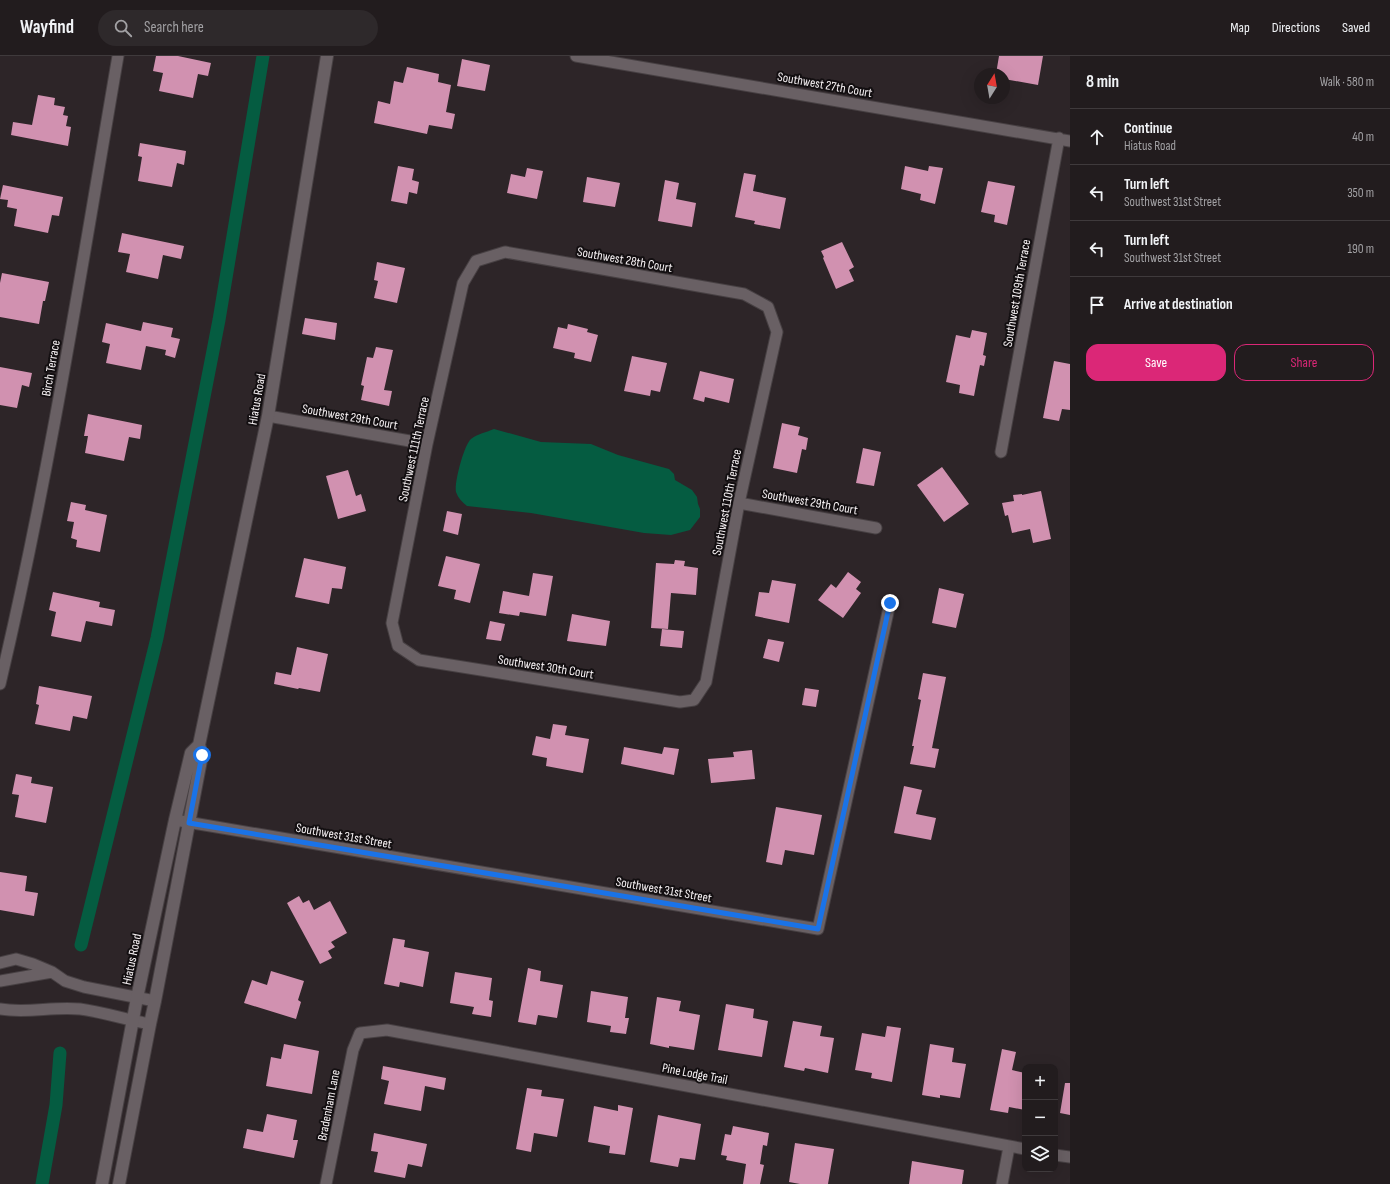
<!DOCTYPE html>
<meta charset="utf-8">
<style>
:root{--surface:#221c1e;--page:#2e292b;--text:#f1f3f6;--muted:#a2a1a4;--line:#3f3a3c;--accent:#db2777}
body{margin:0;font-family:"Sofia Sans Condensed",sans-serif;background:var(--page);color:var(--text)}
.controls{position:absolute;right:12px;bottom:12px;display:grid;overflow:hidden;border-radius:8px;box-shadow:0 4px 16px #0002}
.controls button{width:36px;height:36px;display:grid;place-items:center;padding:0;border:0;border-bottom:1px solid var(--line);background:var(--surface);color:var(--text);font:20px sans-serif}
.compass{position:absolute;left:974px;top:12px;width:36px;height:36px;border-radius:50%;background:var(--surface);box-shadow:0 4px 16px #0002;rotate:11deg}
.stop{position:absolute;width:12px;height:12px;margin:-9px;border:3px solid #1a73e8;border-radius:50%;background:#fff}
.stop.end{background:#1a73e8;border-color:#fff;box-shadow:0 1px 4px #0008}
.list{margin:0;padding:0;list-style:none}
h2{display:flex;justify-content:space-between;align-items:center;height:52px;margin:0;padding:0 16px;font-size:17px}
h2 small{font-size:13px;font-weight:400;color:var(--muted)}
.list li{display:grid;grid-template-columns:26px 1fr auto;gap:12px;align-items:center;box-sizing:border-box;height:56px;padding:0 16px;border-top:1px solid var(--line)}
.list b{display:block;font-size:15px;white-space:nowrap}
.list p{margin:0;font-size:13px;white-space:nowrap;color:var(--muted)}
.list em{font-size:13px;font-style:normal;color:var(--muted)}
.actions{display:flex;gap:8px;padding:12px 16px}
.actions a{flex:1;padding:9px 0;border:1px solid var(--accent);border-radius:12px;text-align:center;font-size:14px;color:var(--accent)}
.actions .main{background:var(--accent);color:#fff}
.icon{flex:none;width:22px;height:22px;fill:none;stroke:currentColor;stroke-width:2;stroke-linecap:round;stroke-linejoin:round}
.map{position:relative;flex:none;width:1070px;height:1128px;overflow:hidden}
header{display:flex;align-items:center;gap:24px;box-sizing:border-box;height:56px;padding:0 20px;background:var(--surface);border-bottom:1px solid var(--line)}
header strong{font-size:19px}
nav{display:flex;gap:22px;margin-inline-start:auto;font-size:14px}
.search{width:280px;height:36px;background:var(--page);display:flex;align-items:center;gap:10px;box-sizing:border-box;padding:0 14px;border-radius:22px;color:var(--muted);font-size:15px}
main{display:flex}
aside{flex:1;background:var(--surface)}
.map>svg:first-child{display:block}
.water{fill:#055c41}
.lines{fill:none;stroke-linecap:round;stroke-linejoin:round}
.canal{stroke:#055c41;stroke-width:13}
.building{fill:#d191b0}
.minor-casing{stroke:#474043;stroke-width:13}
.tertiary-casing{stroke:#474043;stroke-width:14}
.minor{stroke:#696064;stroke-width:11}
.tertiary{stroke:#696064;stroke-width:12}
.route{stroke:#1a73e8;stroke-width:5}
.labels{text-anchor:middle;stroke-width:4;stroke-linejoin:round;paint-order:stroke}
.street-label{font-size:13px;fill:#f8f3f5;stroke:#130f11}
</style>
<header>
<strong>Wayfind</strong>
<div class="search"><svg class="icon" aria-label="search" viewBox="0 0 24 24"><circle cx="10" cy="10" r="6"/><path d="M15 15l6 6"/></svg>Search here</div>
<nav><a>Map</a><a>Directions</a><a>Saved</a></nav>
</header>
<main>
<div class="map">
<svg width="1070" height="1128" viewBox="0 0 1070 1128">
<rect width="100%" height="100%" fill="#2d2528"/>
<path class="water" d="M494,373L541,386L591,388L618,399L669,413L674,418L675,424L692,434L697,441L698,448L700,453V461L690,474L671,479L644,477L531,457L467,450C462,446 458,442 456,436C454,427 464,389 471,383C477,378 487,376 494,373Z"/>
<g class="lines">
<path class="canal" d="M81,889L157,582L219,264L263,0
M42,1128L56,1049L60,997"/>
</g>
<path class="building" d="M156,0H178L211,7L208,20L198,18L193,42L159,35L163,17L153,15Z
M999,0H1043L1038,29L1004,23V18H996Z
M462,3L490,9L485,35L457,30Z
M407,11L439,18L438,26L451,29L446,56L455,58L452,73L429,69L427,78L374,67L378,45L390,48L394,25L403,27Z
M38,39L55,42L54,49L65,51L63,59L68,60L66,70L71,71L68,90L11,79L13,66L32,69Z
M140,87L186,95L184,109L177,107L172,131L138,125L142,101L138,100Z
M398,110L414,113L412,124L419,126L417,138L409,136L407,148L391,145Z
M905,110L928,115L929,110L943,112L935,148L920,144L921,138L901,133Z
M527,112L543,115L537,143L507,137L511,118L525,121Z
M744,117L756,119L753,135L786,142L780,173L754,168L755,165L735,161Z
M587,121L620,127L615,151L583,146Z
M665,124L679,127L676,143L696,147L692,171L658,165Z
M988,125L1015,130L1007,169L994,166L995,159L981,156Z
M3,129L63,141L59,160L52,159L48,177L14,170L17,153L7,151L8,144L0,143Z
M122,177L184,190L181,203L163,199L158,223L126,216L130,198L118,196Z
M842,186L854,211L849,214L854,225L836,233L823,202L824,201L821,195Z
M377,206L405,212L397,247L374,242L378,225L374,224Z
M2,217L49,226L45,245H43L39,268L0,261V227Z
M305,262L337,267L335,284L302,278Z
M143,266L173,272L171,281L180,283L175,302L165,299L166,294L146,290L141,314L106,307L110,288L102,286L106,267L141,275Z
M568,268L588,273L587,276L598,279L591,306L574,302L575,297L553,292L558,271L567,273Z
M972,274L987,277L983,299L986,300L984,310L980,309L974,340L959,337L960,329L946,326L956,279L970,282Z
M376,291L393,294L384,334L392,335L389,350L361,344L364,330L361,329L367,301L373,302Z
M632,300L667,307L660,336L651,334L650,340L624,335Z
M1054,305L1070,308V354L1062,353L1059,365L1043,362Z
M0,311L32,317L29,331L22,329L17,352L0,349Z
M700,315L734,323L729,347L705,341L704,346L693,343Z
M88,358L142,369L140,383L129,381L124,405L85,397L88,380H84Z
M782,367L800,371L798,379L808,382L806,394L802,393L797,417L773,412Z
M863,392L881,396L874,430L856,427Z
M942,411L969,448L944,466L917,429Z
M348,414L356,440L361,438L366,455L338,463L326,420Z
M1041,435L1051,483L1033,487L1030,473L1012,477L1008,459L1005,460L1002,447L1014,445L1013,439L1022,438V439Z
M71,446L86,449L85,454L107,459L100,496L76,491L77,484L71,482L74,466L67,465Z
M447,455L462,458L458,479L443,475Z
M446,500L480,508L470,547L454,543L456,534L438,530Z
M304,502L346,511L342,533L332,532L329,548L295,541Z
M675,504L685,505L684,510L698,512L696,539L671,537L668,573L651,572L656,507L674,508Z
M848,516L861,526L856,533L861,537L843,562L818,544L831,528L836,532Z
M533,517L553,520L546,560L520,556L519,560L499,557L503,535L529,540Z
M772,524L796,528L789,567L755,560L759,536L769,537Z
M939,532L964,538L956,572L932,567Z
M53,536L100,546L99,551L115,554L112,570L86,565L81,586L51,580L56,556L49,554Z
M572,558L610,565L606,590L567,585Z
M490,565L505,568L501,585L486,583Z
M662,573L684,575L682,592L660,590Z
M768,583L784,586L779,606L763,602Z
M297,591L328,598L320,636L299,632L298,633L274,628L276,616L291,619Z
M923,617L946,621L932,692L939,693L935,712L910,708L914,690H912L921,644L918,643Z
M39,630L92,640L87,663L73,660L70,675L35,668L39,649L36,648Z
M805,632L819,634L816,651L802,649Z
M553,668L567,670L565,679L589,683L583,717L546,710L547,702L532,699L536,680L550,683Z
M624,691L662,698L664,691L679,693L674,719L621,708Z
M752,694L755,723L711,727L708,703L734,701L733,696Z
M16,718L32,721L31,727L53,731L46,767L15,761L19,739L12,738Z
M904,730L922,734L916,758L936,762L931,784L894,777Z
M776,751L822,759L814,799L785,794L782,809L766,806Z
M0,816L27,820L25,835L38,837L34,860L0,854Z
M299,840L303,847L309,844L314,854L330,845L347,877L331,886L335,891L328,895L332,902L320,908L287,847Z
M393,882L405,884L404,891L429,896L423,931L400,926L399,931L384,928Z
M528,912L541,915L540,925L563,929L557,962L538,959L536,969L518,966Z
M271,915L304,925L298,944L301,946L296,963L244,947L252,924L267,929Z
M455,916L492,922L489,944L493,945L491,961L472,958L474,951L450,947Z
M591,935L628,941L625,962H629L626,978L610,976L611,970L587,966Z
M657,941L681,945L679,955L700,959L694,994L669,990V992L650,988Z
M726,948L754,953L753,962L768,965L762,1001L718,994Z
M793,965L822,970L820,980L834,982L828,1017L805,1012L804,1015L784,1011Z
M887,970L901,972L892,1026L871,1022L872,1017L855,1014L862,977L885,981Z
M284,988L319,995L312,1038L266,1030L271,1001L281,1003Z
M930,988L954,992L952,1006L966,1008L960,1042L940,1039V1042L922,1039Z
M1002,993L1016,996L1012,1014L1025,1017V1054L1009,1051L1008,1057L990,1054Z
M383,1010L446,1022L444,1034L425,1030L421,1055L384,1048L389,1025L381,1023Z
M1065,1027H1070V1059L1060,1057Z
M527,1032L542,1034L541,1040L564,1043L557,1081L534,1077L531,1096L516,1093Z
M618,1049L633,1052L625,1099L609,1097L610,1090L588,1086L594,1050L618,1055Z
M267,1058L297,1064L293,1084H298L294,1102L243,1092L247,1073L263,1076Z
M658,1059L701,1068L695,1104L680,1102L678,1111L650,1106Z
M733,1070L769,1077L767,1090L763,1089L760,1108L764,1109L760,1128H743L746,1108L726,1104L727,1100L721,1099L725,1078L731,1079Z
M374,1077L427,1088L422,1111L408,1108L405,1122L374,1116L378,1096L371,1095Z
M795,1087L834,1093L828,1128H800L789,1126Z
M912,1105L964,1114L962,1128H909Z"/>
<g class="lines">
<g class="minor-casing">
<path id="minor" d="M576,0L1070,85
M505,196L744,238L768,251L777,276L739,447L706,626L694,644L680,646L419,604L398,590L392,567L427,388L463,227L476,205Z
M268,360L427,388
M1001,396L1059,82
M739,447L876,472
M0,628C49,421 82,210 118,0
M175,764L818,873L890,547
M0,907L16,903L33,908L52,916L65,925L84,931L155,945
M0,925L52,916
M0,953C27,958 53,950 80,953C103,956 127,964 150,968
M1055,1099L1070,1101
M326,1128L353,994L360,977L387,974L1025,1093
M1002,1128L1009,1091"/>
</g>
<g class="tertiary-casing">
<path id="tertiary" d="M102,1128L137,942L175,764L191,697L199,689
M119,1128L150,968L155,945L202,699L199,689L268,360L327,0"/>
</g>
<use href="#minor" class="minor"/>
<use href="#tertiary" class="tertiary"/>
</g>
<g class="lines">
<path class="route" d="M202,699L189,767L818,873L890,547"/>
</g>
<g class="labels">
<g class="street-label">
<text transform="translate(825 28) rotate(10)" y="5">Southwest 27th Court</text>
<text transform="translate(625 203) rotate(10)" y="5">Southwest 28th Court</text>
<text transform="translate(1016 237) rotate(-80)" y="5">Southwest 109th Terrace</text>
<text transform="translate(50 312) rotate(-80)" y="5">Birch Terrace</text>
<text transform="translate(256 343) rotate(-80)" y="5">Hiatus Road</text>
<text transform="translate(350 360) rotate(10)" y="5">Southwest 29th Court</text>
<text transform="translate(413 393) rotate(-78)" y="5">Southwest 111th Terrace</text>
<text transform="translate(810 445) rotate(10)" y="5">Southwest 29th Court</text>
<text transform="translate(726 446) rotate(-79)" y="5">Southwest 110th Terrace</text>
<text transform="translate(546 610) rotate(9)" y="5">Southwest 30th Court</text>
<text transform="translate(344 779) rotate(10)" y="5">Southwest 31st Street</text>
<text transform="translate(664 833) rotate(10)" y="5">Southwest 31st Street</text>
<text transform="translate(131 903) rotate(-78)" y="5">Hiatus Road</text>
<text transform="translate(695 1017) rotate(11)" y="5">Pine Lodge Trail</text>
<text transform="translate(328 1049) rotate(-79)" y="5">Bradenham Lane</text>
</g>
</g>
</svg>
<div class="controls">
<button>+</button>
<button>−</button>
<button><svg class="icon" aria-label="layers" viewBox="0 0 24 24"><path d="M12 4l9 5-9 5-9-5zM3 14l9 5 9-5"/></svg></button>
</div>
<svg class="compass" viewBox="-18 -18 36 36"><path d="M0-13l5 13h-10z" fill="#e53935"/><path d="M0 13l5-13h-10z" fill="#a2a1a4"/></svg>
<div class="stop" style="left:202px;top:699px"></div>
<div class="stop end" style="left:890px;top:547px"></div>
</div>
<aside>
<h2>8 min<small>Walk · 580 m</small></h2>
<ul class="list">
<li><svg class="icon" aria-label="ahead" viewBox="0 0 24 24"><path d="M12 20V5M6 11l6-6 6 6"/></svg><div><b>Continue</b><p>Hiatus Road</p></div><em>40 m</em></li>
<li><svg class="icon" aria-label="left" viewBox="0 0 24 24"><path d="M17 20v-9H6M10 6l-5 5 5 5"/></svg><div><b>Turn left</b><p>Southwest 31st Street</p></div><em>350 m</em></li>
<li><svg class="icon" aria-label="left" viewBox="0 0 24 24"><path d="M17 20v-9H6M10 6l-5 5 5 5"/></svg><div><b>Turn left</b><p>Southwest 31st Street</p></div><em>190 m</em></li>
<li><svg class="icon" aria-label="arrive" viewBox="0 0 24 24"><path d="M6 21V4h12l-3 4 3 4H6"/></svg><div><b>Arrive at destination</b></div></li>
</ul>
<div class="actions"><a class="main">Save</a><a>Share</a></div>
</aside>
</main>
